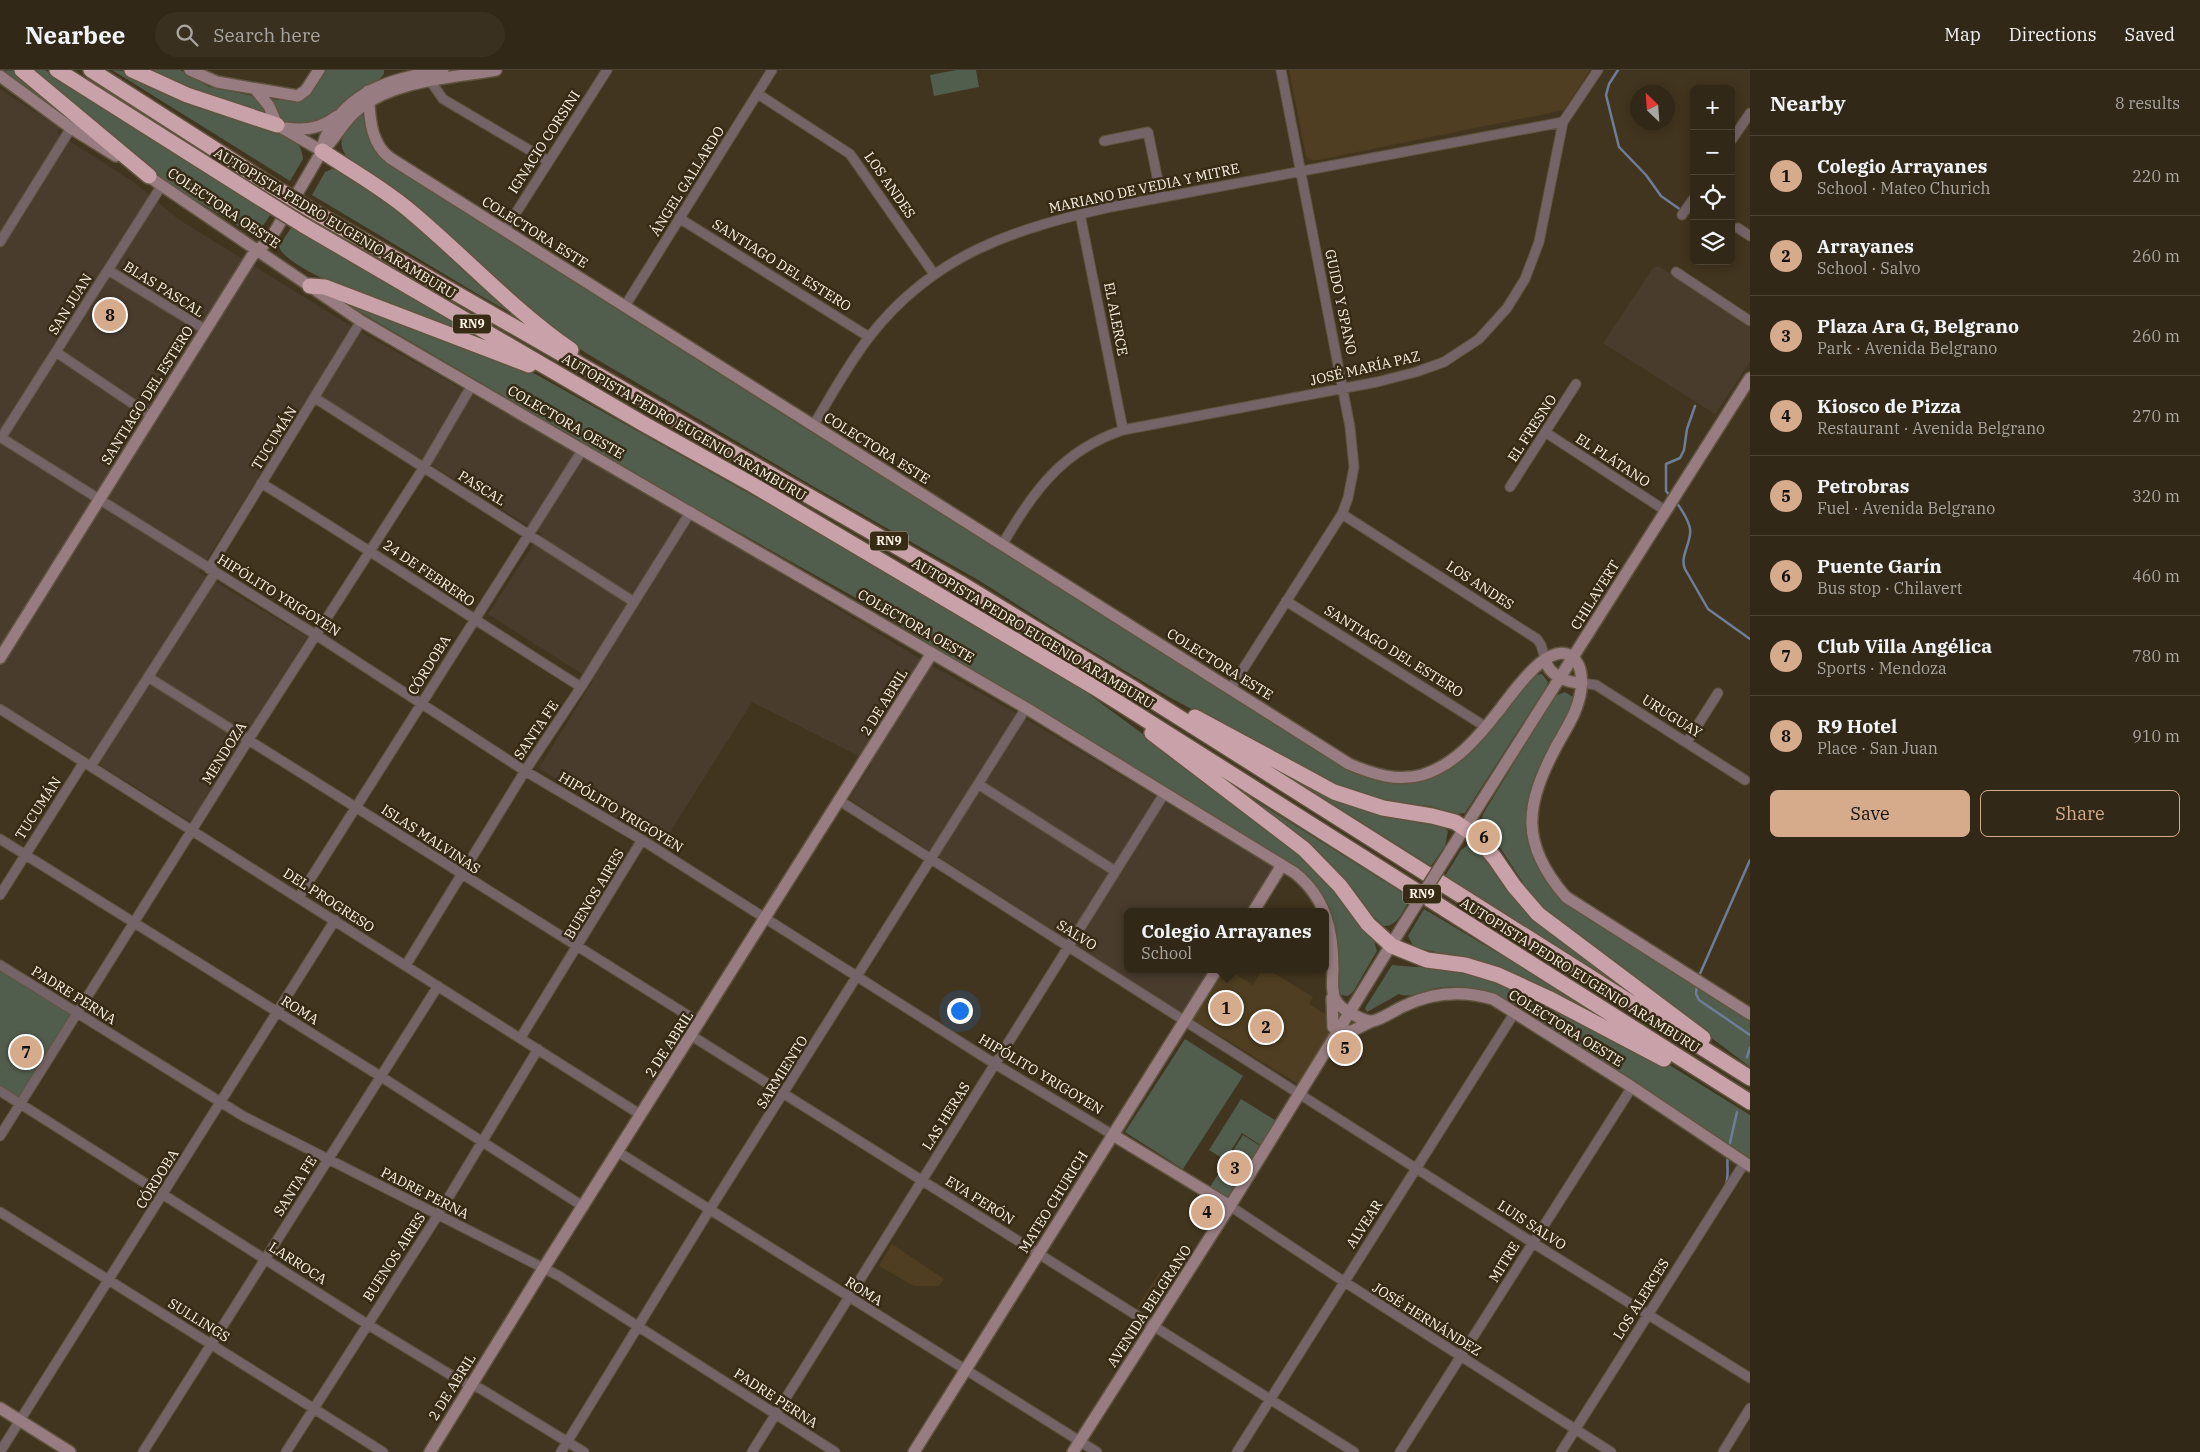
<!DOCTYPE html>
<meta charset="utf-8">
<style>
:root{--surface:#322817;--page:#3a3020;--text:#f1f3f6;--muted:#a8a6a1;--line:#4d4436;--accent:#d6ab8b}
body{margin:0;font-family:"IBM Plex Serif",serif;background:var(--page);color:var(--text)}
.controls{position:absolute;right:15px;top:15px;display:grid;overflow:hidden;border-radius:8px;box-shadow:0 2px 12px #0003}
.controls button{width:45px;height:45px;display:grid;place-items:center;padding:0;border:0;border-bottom:1px solid var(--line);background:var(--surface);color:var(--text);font:25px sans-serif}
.compass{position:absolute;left:1630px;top:15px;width:45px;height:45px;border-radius:50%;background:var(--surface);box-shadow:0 2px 12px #0003;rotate:335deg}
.you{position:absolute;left:959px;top:940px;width:18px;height:18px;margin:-12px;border:4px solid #fff;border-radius:50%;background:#1a73e8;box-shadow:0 0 0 8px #1a73e833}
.badge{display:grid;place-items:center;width:32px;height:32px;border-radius:50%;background:var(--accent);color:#111;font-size:16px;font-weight:700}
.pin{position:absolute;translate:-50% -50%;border:2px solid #fff;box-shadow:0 1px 5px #0006}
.popup{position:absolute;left:1124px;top:838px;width:205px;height:65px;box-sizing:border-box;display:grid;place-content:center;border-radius:8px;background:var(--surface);filter:drop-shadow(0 1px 4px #0005);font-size:16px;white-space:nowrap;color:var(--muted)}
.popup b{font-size:19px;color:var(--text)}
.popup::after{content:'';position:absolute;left:50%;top:100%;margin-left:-10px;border:10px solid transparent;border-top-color:var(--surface)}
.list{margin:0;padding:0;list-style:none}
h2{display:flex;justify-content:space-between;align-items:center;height:65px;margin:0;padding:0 20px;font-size:21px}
h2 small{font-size:16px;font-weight:400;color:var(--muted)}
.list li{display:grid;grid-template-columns:32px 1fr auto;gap:15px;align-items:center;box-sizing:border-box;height:80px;padding:0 20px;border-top:1px solid var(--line)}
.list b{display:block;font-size:19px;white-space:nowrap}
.list p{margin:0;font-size:16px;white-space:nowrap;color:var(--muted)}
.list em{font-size:16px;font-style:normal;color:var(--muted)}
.actions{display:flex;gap:10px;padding:15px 20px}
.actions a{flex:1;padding:11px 0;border:1px solid var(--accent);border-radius:8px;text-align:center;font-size:18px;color:var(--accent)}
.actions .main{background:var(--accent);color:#111}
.icon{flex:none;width:28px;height:28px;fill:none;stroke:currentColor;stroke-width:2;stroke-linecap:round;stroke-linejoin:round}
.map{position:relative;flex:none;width:1750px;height:1382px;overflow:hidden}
header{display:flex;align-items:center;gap:30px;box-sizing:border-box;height:70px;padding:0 25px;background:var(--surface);border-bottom:1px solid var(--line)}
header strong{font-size:24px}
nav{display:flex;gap:28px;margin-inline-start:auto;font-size:18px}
.search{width:350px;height:45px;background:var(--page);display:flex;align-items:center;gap:12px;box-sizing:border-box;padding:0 18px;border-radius:28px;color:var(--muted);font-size:19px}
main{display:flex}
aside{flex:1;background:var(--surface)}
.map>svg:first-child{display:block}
.built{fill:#4f3e21}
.industrial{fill:#493c2d}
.green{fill:#515d4d}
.water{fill:#6d7d9a}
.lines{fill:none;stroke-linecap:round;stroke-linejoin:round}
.stream{stroke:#6d7d9a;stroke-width:2.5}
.street-casing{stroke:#60543f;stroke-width:11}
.secondary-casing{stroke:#60543f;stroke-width:14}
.highway-casing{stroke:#60543f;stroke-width:18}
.street{stroke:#756467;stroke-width:9}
.secondary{stroke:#977d81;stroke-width:11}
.highway{stroke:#c9a1a8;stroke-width:15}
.secondary-bridge-casing{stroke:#60543f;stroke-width:14;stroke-linecap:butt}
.highway-bridge-casing{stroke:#60543f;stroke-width:18;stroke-linecap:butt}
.secondary-bridge{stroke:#977d81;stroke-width:11}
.highway-bridge{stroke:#c9a1a8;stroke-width:15}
.labels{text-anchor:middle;stroke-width:5;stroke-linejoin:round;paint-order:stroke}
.shield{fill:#372b15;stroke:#c1b8a7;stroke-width:1}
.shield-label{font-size:12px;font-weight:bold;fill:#fcf4e6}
.street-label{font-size:14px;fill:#fcf4e6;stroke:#372b15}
</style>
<header>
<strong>Nearbee</strong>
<div class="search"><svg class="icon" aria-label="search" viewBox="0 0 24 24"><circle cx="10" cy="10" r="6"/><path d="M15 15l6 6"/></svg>Search here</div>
<nav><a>Map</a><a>Directions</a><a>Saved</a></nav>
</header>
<main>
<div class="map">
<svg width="1750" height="1382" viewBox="0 0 1750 1382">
<rect width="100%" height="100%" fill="#42351f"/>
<path class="built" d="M1289,0H1590L1564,40L1313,91L1306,86Z
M1222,899H1227L1253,915L1263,899H1267L1313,927L1309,934L1328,946V965L1298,1014L1191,948Z
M892,1174L944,1209L939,1216H914L879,1196Z
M1161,1200L1173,1208L1149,1242L1137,1237Z"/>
<path class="industrial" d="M0,19L59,58L57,63L135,113L178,149L349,255L682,443L920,589L1011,640L1275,798L1247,842H1127V899H1211L1184,944L849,729L872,693L752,632L661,776L539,698L593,611L488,544L541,463L312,321L199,502L307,567L191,752L0,632Z
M1658,196L1750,254V292L1715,344L1603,273L1653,198Z"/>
<path class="green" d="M16,0L92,59L76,56L0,1Z
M29,0H45L272,142C266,151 261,163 248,162L169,114Z
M112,0C135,0 154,16 175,24C214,40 256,47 292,70C300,75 302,80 303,89L290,111Z
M146,0H180L209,17L259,27L269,47L191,21Z
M326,0H384V4C375,16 329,51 315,54C305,56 289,55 281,49C275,45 272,35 270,29C308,33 305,31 326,0Z
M956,0H976L979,17L934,26L930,5Z
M360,44L366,47L375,81L388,94L795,352L1362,705L1392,713L1433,705L1531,606L1542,604L1548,612L1546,617L1465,743L1457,744L1430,736L1393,733L1338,717L1169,627L1063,564L980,511L816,418L586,283L564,268L410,135L395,119L347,88C346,85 344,83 343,80C337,68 351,51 360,44Z
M332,99L339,100L387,128L527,252L481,226L312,125L325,102Z
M293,155L489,274C457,262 283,204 279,176Z
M336,228L512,292L537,305L809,457L1079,617L1283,767L1347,832L1359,855L1373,868L1377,881L1353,922L1348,926L1341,925C1336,914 1339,898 1338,886C1337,852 1324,819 1297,798L1090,674L856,528L697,439Z
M1565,622L1573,627V632C1564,655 1549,674 1539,697C1513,751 1527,803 1574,840L1750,950V997L1564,856L1535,831L1501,779L1480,755L1483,744L1555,626Z
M1255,685L1296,705L1441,755L1448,761L1445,776L1431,796Z
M1208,701L1411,828C1404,838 1398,857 1384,856Z
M1469,774L1477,776L1518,826L1650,932L1635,927L1445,806L1461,780Z
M1424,839L1513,892L1623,963L1453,886L1414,877L1408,866Z
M0,895L76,944L20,1033L0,1021Z
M1392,895L1415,897L1449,895L1545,929L1671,996L1750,1045V1089L1723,1074L1633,1010L1499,928C1480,921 1458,914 1437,918C1424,920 1412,929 1399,924L1367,942L1365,938Z
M1185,969L1243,1006L1183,1099L1125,1062Z
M1241,1029L1278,1052L1262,1076L1242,1063L1225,1090L1209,1080Z
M1243,1065L1262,1077L1227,1132L1208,1120Z"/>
<path class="water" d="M1239,1082L1248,1087L1228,1101Z"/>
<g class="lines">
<path class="stream" d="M1618,0L1609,14L1606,25L1619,77L1646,105L1661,126L1681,140
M1671,427L1666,421V394L1680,388L1684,380L1687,359L1695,336
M1675,431C1681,438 1692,455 1690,464C1689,476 1680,488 1685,499L1708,539L1750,569
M1699,906L1750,790
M1697,914L1696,924L1699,930L1750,965
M1747,987L1750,978
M1729,1077L1737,1042
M1725,1116C1730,1107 1726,1096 1728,1085"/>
<g class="street-casing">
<path id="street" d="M431,12L443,29L548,91
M758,24L850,84L934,204
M1104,71L1148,62L1161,126
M1731,71L1750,43
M1080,144L1123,360
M1682,145L1694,128
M679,148L869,267
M1738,158L1750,166
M505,160L607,0
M0,172L71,58
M108,200L206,260
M1676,202L1750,251
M625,236L772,0
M56,282L151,346
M315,328L634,532
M813,356C831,326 848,294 870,266C934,184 1014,159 1111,137L1563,52
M1545,362L1666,441
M0,367L316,565L525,701L642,770L995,994L1113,1065
M1,368L162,115
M261,413C369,479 474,550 581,617
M1510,417L1576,314
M1342,444L1537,569L1541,575L1545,589
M1002,475C1034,421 1061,381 1123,360L1377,312L1416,302L1444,292L1479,269L1507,238L1525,209L1539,172L1563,52L1598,0
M209,499L361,251
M1286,531L1486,657
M148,607L700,953
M1582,613L1596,615L1745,710
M1231,618L1342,444L1348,428L1354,397L1350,357L1281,0
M0,639L641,1045
M1687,672L1718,623
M91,696L215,503
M978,714L1115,801
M840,731L1533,1173L1750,1308
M0,769L380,1006L584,1137
M0,825L84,692
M299,827L583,379
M0,895L243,1046L559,1206L835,1382
M406,895L525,701L581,617L691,441
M692,966L1354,1382
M521,967L642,770
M0,1021L367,1254L459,1310L481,1319L584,1382
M0,1066L249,669L424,397L472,315
M618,1082L1097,1382
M1230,1136L1343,1211L1611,1382
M0,1142L383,1382
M0,1382L335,850
M143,1382L438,916
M286,1382L438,1145L538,979
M561,1382L710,1139L1026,638
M752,1382L1164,724
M1237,1382L1515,942
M1400,1382L1632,1017
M1561,1382L1745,1092
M1723,1382L1750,1338"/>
</g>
<g class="secondary-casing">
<path id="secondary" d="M190,0L217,12L298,26L306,20L319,0
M0,6L71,58L116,86
M256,20L269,36L277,55L322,81
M368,21C370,45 369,72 390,88L1349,694C1373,704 1396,712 1422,705C1438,700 1452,691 1464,680C1476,669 1487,656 1497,643C1509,629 1555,556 1578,594C1582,602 1582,611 1581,620C1578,641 1567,657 1557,675C1525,735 1519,773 1566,827L1750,944
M286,58C304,61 322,58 337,46
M322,81C323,69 327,64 333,54C359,15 401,8 443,0
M142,102L361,251L1026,638L1295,803C1326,828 1333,861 1333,899C1332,924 1330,933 1354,945C1360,948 1367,952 1373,951C1382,949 1395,940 1404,936C1433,922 1462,920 1493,929L1632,1017L1750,1096
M0,588L252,186L271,168L322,81C337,68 344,49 360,38C396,10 452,8 496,0
M1545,589C1548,605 1567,613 1582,613
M1450,781L1750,308
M1253,842L1282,795
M1332,928L1333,957L1338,961
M1338,961H1352L1372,951
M1113,1065L1230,1136
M0,1338L70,1382
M430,1382L543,1199L932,583
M914,1382L1217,899
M1073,1382L1230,1136L1404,854"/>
</g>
<g class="highway-casing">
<path id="highway" d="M22,0L149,106
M57,0L263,130
M91,0L272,116
M132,0L187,25L277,55
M322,81C352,101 383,118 410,141C464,186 513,240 571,280
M311,140L960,513L1131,617L1750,1008
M303,155L642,353L753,415L1094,617L1750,1032
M310,216L325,217L529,295
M1195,647L1334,722L1383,738L1432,746L1455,752L1476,766L1494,787L1514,816L1538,844L1703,968
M1152,663L1304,779L1340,816L1368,854L1392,876L1427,890L1465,895L1498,905L1548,928L1664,989"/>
</g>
<use href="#street" class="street"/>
<use href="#secondary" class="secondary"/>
<use href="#highway" class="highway"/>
<g class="secondary-bridge-casing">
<path id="secondary-bridge" d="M1404,854L1450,781"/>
</g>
<g class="highway-bridge-casing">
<path id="highway-bridge" d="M272,116L311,140
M263,130L303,155"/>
</g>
<use href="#secondary-bridge" class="secondary-bridge"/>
<use href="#highway-bridge" class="highway-bridge"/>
</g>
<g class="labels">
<g class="shield">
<rect x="453" y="244.5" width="38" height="19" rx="4"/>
<rect x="870" y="461.5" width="38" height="19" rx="4"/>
<rect x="1403" y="814.5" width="38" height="19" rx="4"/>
</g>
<g class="shield-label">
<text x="472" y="258">RN9</text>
<text x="889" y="475">RN9</text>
<text x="1422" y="828">RN9</text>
</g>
<g class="street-label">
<text transform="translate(544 72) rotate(-57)" y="5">IGNACIO CORSINI</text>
<text transform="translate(687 111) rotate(-58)" y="5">ÁNGEL GALLARDO</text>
<text transform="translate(890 115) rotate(55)" y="5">LOS ANDES</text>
<text transform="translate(1144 118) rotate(-12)" y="5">MARIANO DE VEDIA Y MITRE</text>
<text transform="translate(224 138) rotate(34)" y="5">COLECTORA OESTE</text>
<text transform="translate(335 153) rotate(31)" y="5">AUTOPISTA PEDRO EUGENIO ARAMBURU</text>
<text transform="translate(535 162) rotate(32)" y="5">COLECTORA ESTE</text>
<text transform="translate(782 195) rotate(32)" y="5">SANTIAGO DEL ESTERO</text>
<text transform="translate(164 219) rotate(32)" y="5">BLAS PASCAL</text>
<text transform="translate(1341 232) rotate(78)" y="5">GUIDO Y SPANO</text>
<text transform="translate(70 234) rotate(-58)" y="5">SAN JUAN</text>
<text transform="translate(1116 249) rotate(79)" y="5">EL ALERCE</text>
<text transform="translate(1365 298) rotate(-13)" y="5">JOSÉ MARÍA PAZ</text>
<text transform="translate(147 325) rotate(-58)" y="5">SANTIAGO DEL ESTERO</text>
<text transform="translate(566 352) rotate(30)" y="5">COLECTORA OESTE</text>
<text transform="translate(684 357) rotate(30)" y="5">AUTOPISTA PEDRO EUGENIO ARAMBURU</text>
<text transform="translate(1532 358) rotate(-57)" y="5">EL FRESNO</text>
<text transform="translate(274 368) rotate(-58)" y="5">TUCUMÁN</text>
<text transform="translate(877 378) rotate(32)" y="5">COLECTORA ESTE</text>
<text transform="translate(1613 390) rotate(33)" y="5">EL PLÁTANO</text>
<text transform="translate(482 418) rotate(32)" y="5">PASCAL</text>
<text transform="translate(429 503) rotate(34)" y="5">24 DE FEBRERO</text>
<text transform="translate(1480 515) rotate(33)" y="5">LOS ANDES</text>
<text transform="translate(279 525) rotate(32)" y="5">HIPÓLITO YRIGOYEN</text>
<text transform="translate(1595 525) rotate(-58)" y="5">CHILAVERT</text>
<text transform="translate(916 556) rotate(30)" y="5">COLECTORA OESTE</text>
<text transform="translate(1033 563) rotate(31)" y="5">AUTOPISTA PEDRO EUGENIO ARAMBURU</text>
<text transform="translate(1394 581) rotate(32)" y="5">SANTIAGO DEL ESTERO</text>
<text transform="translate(1220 594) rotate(32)" y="5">COLECTORA ESTE</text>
<text transform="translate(429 595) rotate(-58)" y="5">CÓRDOBA</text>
<text transform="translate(884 632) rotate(-58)" y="5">2 DE ABRIL</text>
<text transform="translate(1672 646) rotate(32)" y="5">URUGUAY</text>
<text transform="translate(536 660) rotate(-56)" y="5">SANTA FE</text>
<text transform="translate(224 683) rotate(-58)" y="5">MENDOZA</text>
<text transform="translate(38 738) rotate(-57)" y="5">TUCUMÁN</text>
<text transform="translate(621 742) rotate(31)" y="5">HIPÓLITO YRIGOYEN</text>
<text transform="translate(431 769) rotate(33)" y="5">ISLAS MALVINAS</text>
<text transform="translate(594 824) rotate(-59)" y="5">BUENOS AIRES</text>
<text transform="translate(329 830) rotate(33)" y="5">DEL PROGRESO</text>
<text transform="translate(1077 865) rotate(32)" y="5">SALVO</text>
<text transform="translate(1580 905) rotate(32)" y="5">AUTOPISTA PEDRO EUGENIO ARAMBURU</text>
<text transform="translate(74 925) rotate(32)" y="5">PADRE PERNA</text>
<text transform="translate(300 940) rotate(32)" y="5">ROMA</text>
<text transform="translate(1566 958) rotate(32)" y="5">COLECTORA OESTE</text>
<text transform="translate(669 974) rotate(-57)" y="5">2 DE ABRIL</text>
<text transform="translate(782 1002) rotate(-58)" y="5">SARMIENTO</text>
<text transform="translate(1041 1004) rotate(31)" y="5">HIPÓLITO YRIGOYEN</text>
<text transform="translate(946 1046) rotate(-58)" y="5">LAS HERAS</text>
<text transform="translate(157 1109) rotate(-58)" y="5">CÓRDOBA</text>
<text transform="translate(295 1116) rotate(-58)" y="5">SANTA FE</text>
<text transform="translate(425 1123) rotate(27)" y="5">PADRE PERNA</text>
<text transform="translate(980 1130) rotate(32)" y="5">EVA PERÓN</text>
<text transform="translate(1053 1132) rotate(-58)" y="5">MATEO CHURICH</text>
<text transform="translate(1364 1154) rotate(-57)" y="5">ALVEAR</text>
<text transform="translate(1532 1155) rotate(33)" y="5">LUIS SALVO</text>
<text transform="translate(394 1187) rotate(-57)" y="5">BUENOS AIRES</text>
<text transform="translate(1504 1192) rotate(-58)" y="5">MITRE</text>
<text transform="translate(298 1193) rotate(33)" y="5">LARROCA</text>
<text transform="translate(864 1221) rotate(32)" y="5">ROMA</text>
<text transform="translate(1641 1229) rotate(-58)" y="5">LOS ALERCES</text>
<text transform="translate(1149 1236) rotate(-57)" y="5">AVENIDA BELGRANO</text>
<text transform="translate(1427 1249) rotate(32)" y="5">JOSÉ HERNÁNDEZ</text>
<text transform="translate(199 1250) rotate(32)" y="5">SULLINGS</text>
<text transform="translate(452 1317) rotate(-58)" y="5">2 DE ABRIL</text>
<text transform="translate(776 1328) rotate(33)" y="5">PADRE PERNA</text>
</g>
</g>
</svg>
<div class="controls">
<button>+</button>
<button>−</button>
<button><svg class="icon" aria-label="locate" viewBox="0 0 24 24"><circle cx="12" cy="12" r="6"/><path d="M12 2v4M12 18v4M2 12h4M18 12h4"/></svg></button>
<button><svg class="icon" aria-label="layers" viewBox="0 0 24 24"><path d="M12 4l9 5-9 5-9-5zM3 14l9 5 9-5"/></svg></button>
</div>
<svg class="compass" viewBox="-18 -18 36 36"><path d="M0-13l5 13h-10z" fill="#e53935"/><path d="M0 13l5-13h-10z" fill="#a8a6a1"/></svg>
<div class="you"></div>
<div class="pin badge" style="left:1226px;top:938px">1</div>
<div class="popup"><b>Colegio Arrayanes</b>School</div>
<div class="pin badge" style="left:1266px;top:957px">2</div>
<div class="pin badge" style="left:1235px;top:1098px">3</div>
<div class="pin badge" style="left:1207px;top:1142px">4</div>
<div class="pin badge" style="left:1345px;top:978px">5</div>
<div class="pin badge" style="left:1484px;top:767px">6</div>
<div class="pin badge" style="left:26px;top:982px">7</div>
<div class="pin badge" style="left:110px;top:245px">8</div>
</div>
<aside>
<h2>Nearby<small>8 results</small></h2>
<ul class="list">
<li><span class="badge">1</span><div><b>Colegio Arrayanes</b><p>School · Mateo Churich</p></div><em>220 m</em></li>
<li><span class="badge">2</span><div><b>Arrayanes</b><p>School · Salvo</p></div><em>260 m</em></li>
<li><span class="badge">3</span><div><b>Plaza Ara G, Belgrano</b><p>Park · Avenida Belgrano</p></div><em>260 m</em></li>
<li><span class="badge">4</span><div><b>Kiosco de Pizza</b><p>Restaurant · Avenida Belgrano</p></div><em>270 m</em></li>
<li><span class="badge">5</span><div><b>Petrobras</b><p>Fuel · Avenida Belgrano</p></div><em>320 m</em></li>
<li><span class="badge">6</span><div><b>Puente Garín</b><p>Bus stop · Chilavert</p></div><em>460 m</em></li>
<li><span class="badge">7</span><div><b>Club Villa Angélica</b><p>Sports · Mendoza</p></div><em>780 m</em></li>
<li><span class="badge">8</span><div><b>R9 Hotel</b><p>Place · San Juan</p></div><em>910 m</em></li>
</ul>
<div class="actions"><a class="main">Save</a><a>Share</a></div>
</aside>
</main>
